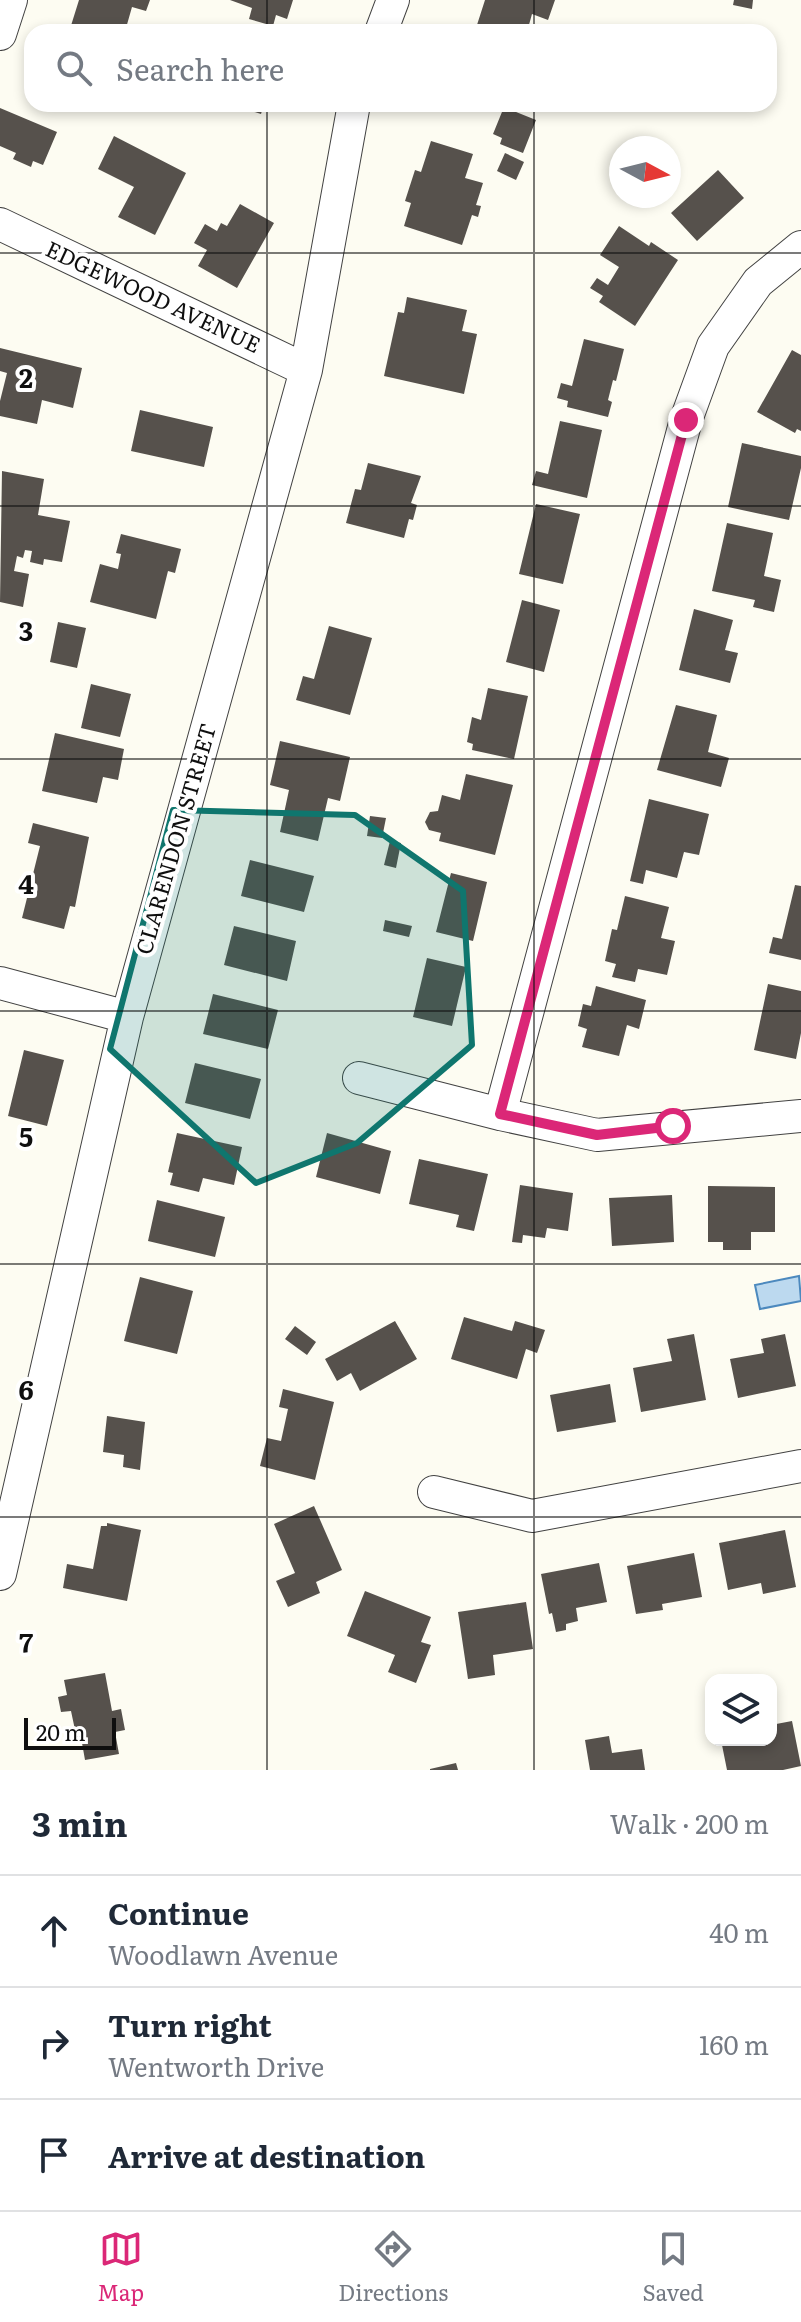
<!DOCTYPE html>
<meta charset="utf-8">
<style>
:root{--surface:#fff;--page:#f2f2f3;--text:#1f2937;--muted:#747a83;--line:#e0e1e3;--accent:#db2777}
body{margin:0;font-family:Literata,serif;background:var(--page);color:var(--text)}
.controls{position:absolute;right:24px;bottom:24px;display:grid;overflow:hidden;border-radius:16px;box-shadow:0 4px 12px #0003}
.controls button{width:72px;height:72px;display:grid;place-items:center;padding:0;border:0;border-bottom:2px solid var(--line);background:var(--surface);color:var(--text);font:40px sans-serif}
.compass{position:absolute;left:609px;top:136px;width:72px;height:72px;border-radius:50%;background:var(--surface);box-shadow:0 4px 12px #0003;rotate:97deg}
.scale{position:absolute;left:24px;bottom:20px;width:92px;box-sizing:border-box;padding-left:8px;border:4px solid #0f0f0f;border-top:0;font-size:22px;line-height:28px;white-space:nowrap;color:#0f0f0f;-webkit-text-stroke:6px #fff;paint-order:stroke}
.stop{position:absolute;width:24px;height:24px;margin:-18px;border:6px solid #db2777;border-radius:50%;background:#fff}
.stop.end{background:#db2777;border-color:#fff;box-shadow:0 2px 8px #0008}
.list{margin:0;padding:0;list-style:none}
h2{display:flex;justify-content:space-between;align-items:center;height:104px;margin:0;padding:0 32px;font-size:34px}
h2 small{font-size:26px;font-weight:400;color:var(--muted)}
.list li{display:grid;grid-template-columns:52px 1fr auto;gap:24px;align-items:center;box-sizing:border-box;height:112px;padding:0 32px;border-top:2px solid var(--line)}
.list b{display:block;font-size:30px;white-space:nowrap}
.list p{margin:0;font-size:26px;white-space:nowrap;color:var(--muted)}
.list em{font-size:26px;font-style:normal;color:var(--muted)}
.icon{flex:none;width:44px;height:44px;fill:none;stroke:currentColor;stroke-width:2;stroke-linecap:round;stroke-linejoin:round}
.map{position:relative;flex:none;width:801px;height:1770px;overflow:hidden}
.search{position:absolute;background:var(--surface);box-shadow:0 4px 12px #0003;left:24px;right:24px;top:24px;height:88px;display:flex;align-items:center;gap:20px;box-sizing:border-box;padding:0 28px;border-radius:24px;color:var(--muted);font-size:30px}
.sheet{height:440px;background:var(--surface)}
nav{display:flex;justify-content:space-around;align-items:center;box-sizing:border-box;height:112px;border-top:2px solid var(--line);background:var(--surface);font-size:22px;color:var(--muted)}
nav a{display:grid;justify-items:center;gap:4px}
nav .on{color:var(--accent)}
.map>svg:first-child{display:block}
.water{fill:#bcd9ef;stroke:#4c89be;stroke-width:2}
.building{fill:#56514c}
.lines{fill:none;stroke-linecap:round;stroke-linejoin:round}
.street-casing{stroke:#424242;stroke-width:34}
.street{stroke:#fff;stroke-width:32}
.route{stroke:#db2777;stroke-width:10}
.marked{fill:#0f766e;fill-opacity:0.2;stroke:#0f766e;stroke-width:6;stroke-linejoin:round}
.grid{fill:none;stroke:#0f0f0f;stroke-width:2;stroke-opacity:0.55}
.labels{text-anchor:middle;stroke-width:8;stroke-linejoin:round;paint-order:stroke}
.street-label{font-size:22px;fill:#0f0f0f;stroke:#fff}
.grid-label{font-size:26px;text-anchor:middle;font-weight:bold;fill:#0f0f0f;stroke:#fff;stroke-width:8;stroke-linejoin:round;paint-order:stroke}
</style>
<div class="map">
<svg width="801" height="1770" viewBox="0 0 801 1770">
<rect width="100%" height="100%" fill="#fdfcf2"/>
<path class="water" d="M799,1276L801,1301L760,1309L755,1285Z"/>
<path class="building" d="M79,0H150L146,11L132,7L126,28L137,32H69Z
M230,0H293L287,19L276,15L273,26L249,19L252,8Z
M485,0H555L548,20L532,14L527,32H490L476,28Z
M734,0H753L752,9L733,5Z
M229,104H264L261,114Z
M504,107L536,120L523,153L500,144L502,138L493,134Z
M0,108L57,132L43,165L33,161L31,167L13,159L16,153L0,146Z
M114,136L186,173L155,235L118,217L134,187L98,169Z
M431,141L473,154L465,178L483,183L476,205L481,206L478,217L472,215L462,245L404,226L411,203L405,201L415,170L421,172Z
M505,153L524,162L516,180L497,171Z
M718,170L744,198L697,241L671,213Z
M240,204L274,223L237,288L198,266L207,250L194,243L205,224L217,231L221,223L227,226Z
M619,226L649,246L651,242L678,260L635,326L599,302L603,296L590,288L597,278L608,285L619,267L600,255Z
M407,297L467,310L462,331L477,334L464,394L384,376L398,312L404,313Z
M584,339L624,349L616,381L613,380L608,400L612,402L608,417L567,407L568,401L557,398L561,383L572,386Z
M0,348L82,368L73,408L42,400L37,424L0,416V401L7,373L0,371Z
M792,350L801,355V431L797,429L795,433L757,412Z
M140,410L213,427L204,467L131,451Z
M560,421L602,430L587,498L532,485L536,471L548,474Z
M742,443L801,456V468L789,520L728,507Z
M368,463L421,476L411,503L417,505L413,520L409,519L404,538L346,523L355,489L361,490Z
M2,471L44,479L38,515L70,521L62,562L44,559L43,565L30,562L32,551L25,550L23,558L17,556L14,571L29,574L23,607L0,602Z
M536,504L580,514L563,584L519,574Z
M727,523L773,533L764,576L781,580L774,612L753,607L755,600L712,591Z
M121,534L181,549L175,573L168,571L156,619L90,602L100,564L118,569L121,554L116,553Z
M522,600L560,610L544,672L506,662Z
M694,609L733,620L725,650L738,653L730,683L679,670Z
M58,622L86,628L77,668L50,662Z
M329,626L372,638L350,715L296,700L303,676L314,679Z
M91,684L131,694L120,737L81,728Z
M488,688L528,696L514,759L472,750L473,744L467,742L472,717L481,720Z
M676,705L717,715L708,752L729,758L721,787L657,770Z
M55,733L124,749L118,780L103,777L97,803L42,791Z
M280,741L350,757L340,801L328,798L318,841L280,832L289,790L270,785Z
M466,774L513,785L495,855L439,841L441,833L429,830L425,822L430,812L438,811L442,795L460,800Z
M649,799L709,814L699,855L684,852L677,878L646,870L643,884L630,881Z
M370,816L386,818L382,838L367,836Z
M33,823L89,837L75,907L70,906L64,929L22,918L40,846L28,843Z
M390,841L401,843L396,868L384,865Z
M250,860L314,876L304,912L241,896Z
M451,873L487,882L473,941L436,932Z
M795,885L801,886V960L769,953L773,937L782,939Z
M625,896L669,907L661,938L675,941L667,975L638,969L635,982L612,977L616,964L605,961L612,929L617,930Z
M385,920L412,926L409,937L383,931Z
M234,926L296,941L287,981L224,965Z
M427,958L466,967L452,1026L413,1017Z
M768,984L801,991V1033L796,1059L754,1050Z
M596,986L646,1000L639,1029L627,1025L619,1056L582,1047L587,1029L578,1026L583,1004L591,1006Z
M213,994L278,1010L268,1049L203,1034Z
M24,1050L64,1060L47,1126L8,1116Z
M195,1063L261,1079L250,1119L185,1103Z
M177,1133L242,1147L234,1185L203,1178L199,1192L170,1185L173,1173L168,1172Z
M327,1133L391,1151L380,1194L316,1177Z
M419,1159L488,1174L474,1231L456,1227L459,1215L409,1204Z
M520,1185L573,1193L568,1231L547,1228L545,1238L523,1235L522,1243L512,1242Z
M708,1186L775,1187V1232H751V1250H723V1242H708Z
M672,1195L674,1242L612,1246L609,1198Z
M157,1200L225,1217L215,1257L148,1241Z
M140,1277L193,1291L177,1354L124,1341Z
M464,1317L512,1331L515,1321L545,1330L537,1353L526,1349L517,1379L451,1359Z
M395,1321L417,1359L360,1391L351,1373L337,1381L325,1359Z
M295,1326L316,1342L307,1355L285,1339Z
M694,1334L706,1400L641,1412L633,1368L672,1361L667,1339Z
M785,1334L796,1386L738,1398L730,1359L764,1353L761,1339Z
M610,1384L616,1422L557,1432L550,1395Z
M283,1389L334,1402L315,1480L260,1466L267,1438L281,1441L288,1409L279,1407Z
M107,1416L145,1422L140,1470L123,1467L124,1455L103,1452Z
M314,1506L342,1570L316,1582L320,1593L288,1607L276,1581L295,1573L274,1524Z
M107,1523L141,1530L127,1601L63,1588L67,1564L93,1569L101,1526H107Z
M785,1530L796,1587L763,1594L761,1583L728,1590L719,1543Z
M694,1553L702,1597L662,1604L663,1610L636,1614L627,1566Z
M599,1563L607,1602L576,1608L578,1621L566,1624V1630L556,1632L552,1613L549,1614L541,1574Z
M365,1591L431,1617L421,1642L431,1645L416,1683L388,1672L395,1655L347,1636Z
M526,1602L533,1649L493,1655L495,1675L468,1679L458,1612Z
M105,1673L112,1711L121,1709L125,1730L115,1732L119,1754L85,1760L82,1743L78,1744L71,1711L61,1712L58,1697L67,1695L64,1680Z
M792,1721L801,1766L783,1770H727L721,1740H771V1725Z
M609,1736L612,1753L642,1749L645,1770H590L585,1740Z
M456,1763L458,1770H430V1769Z"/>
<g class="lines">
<g class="street-casing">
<path id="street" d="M381,32L393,0
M0,34L11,0
M0,224L306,370
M0,983L127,1017
M359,1078L500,1114L597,1135L801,1116
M500,1114L686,420L713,346L758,282L801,247
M434,1492L532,1516L801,1466
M0,1574L127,1017L306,370L354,104"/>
</g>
<use href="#street" class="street"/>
</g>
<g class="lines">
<path class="route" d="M673,1126L597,1135L500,1114L686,420"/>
</g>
<path class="marked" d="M173,810L355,815L463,891L472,1045L357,1143L256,1183L110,1049Z"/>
<path class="grid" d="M267,0V32M534,0V32M267,104V1770M534,104V1770M0,253H801M0,506H801M0,759H801M0,1011H801M0,1264H801M0,1517H801"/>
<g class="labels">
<g class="street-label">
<text transform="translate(153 297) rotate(25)" y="8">EDGEWOOD AVENUE</text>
<text transform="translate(176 839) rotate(-74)" y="8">CLARENDON STREET</text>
</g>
</g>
<g class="grid-label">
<text x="26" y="388">2</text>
<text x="26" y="641">3</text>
<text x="26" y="894">4</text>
<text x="26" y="1147">5</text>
<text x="26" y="1400">6</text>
<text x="26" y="1653">7</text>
</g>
</svg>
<div class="controls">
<button><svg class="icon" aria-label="layers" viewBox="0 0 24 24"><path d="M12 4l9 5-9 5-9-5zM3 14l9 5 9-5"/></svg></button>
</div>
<svg class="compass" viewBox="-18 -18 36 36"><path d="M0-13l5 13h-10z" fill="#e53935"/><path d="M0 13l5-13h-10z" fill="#747a83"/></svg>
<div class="scale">20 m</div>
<div class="stop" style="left:673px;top:1126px"></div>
<div class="stop end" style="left:686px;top:420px"></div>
<div class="search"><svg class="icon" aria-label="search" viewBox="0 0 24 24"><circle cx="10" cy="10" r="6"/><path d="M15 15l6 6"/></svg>Search here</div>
</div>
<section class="sheet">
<h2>3 min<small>Walk · 200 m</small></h2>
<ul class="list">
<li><svg class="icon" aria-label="ahead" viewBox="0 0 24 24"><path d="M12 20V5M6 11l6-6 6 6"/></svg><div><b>Continue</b><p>Woodlawn Avenue</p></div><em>40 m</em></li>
<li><svg class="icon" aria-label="right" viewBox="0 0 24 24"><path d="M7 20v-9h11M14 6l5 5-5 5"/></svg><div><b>Turn right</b><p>Wentworth Drive</p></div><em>160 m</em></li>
<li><svg class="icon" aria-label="arrive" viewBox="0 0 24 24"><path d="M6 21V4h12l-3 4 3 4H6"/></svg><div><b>Arrive at destination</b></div></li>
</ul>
</section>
<nav>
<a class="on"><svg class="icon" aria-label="map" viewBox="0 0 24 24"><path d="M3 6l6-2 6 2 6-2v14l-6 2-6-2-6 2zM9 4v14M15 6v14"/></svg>Map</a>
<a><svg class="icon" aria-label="directions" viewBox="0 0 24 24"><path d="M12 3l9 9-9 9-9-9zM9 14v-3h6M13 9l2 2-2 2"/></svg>Directions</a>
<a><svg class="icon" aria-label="saved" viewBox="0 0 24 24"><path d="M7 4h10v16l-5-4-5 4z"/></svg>Saved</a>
</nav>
